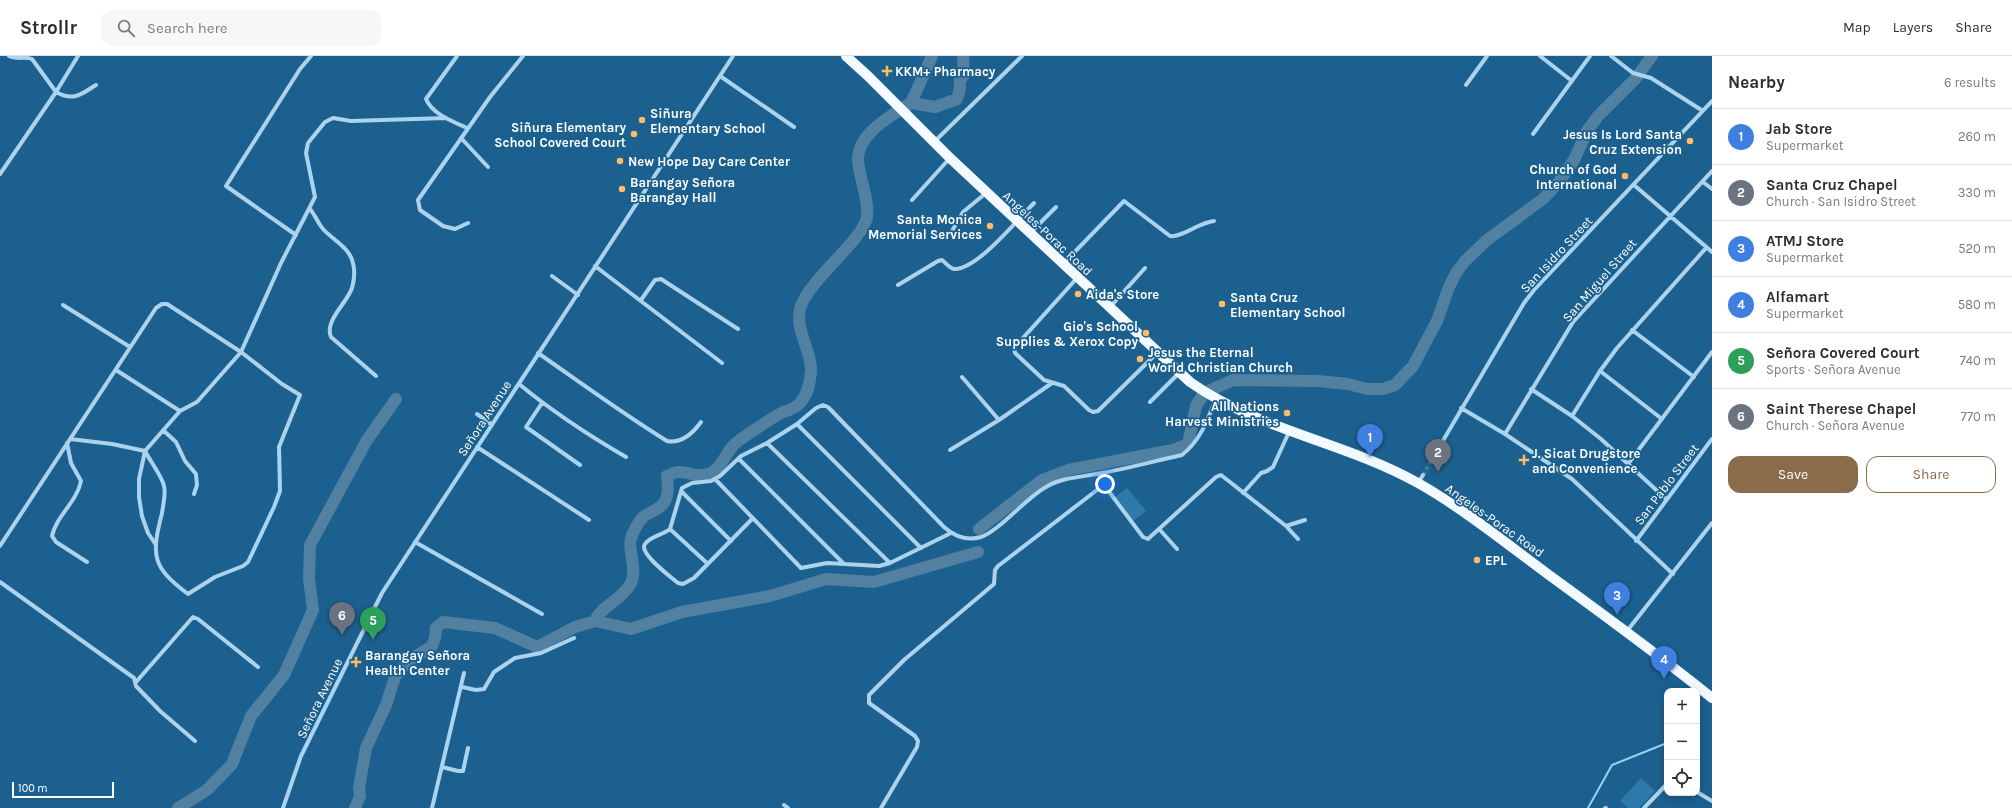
<!DOCTYPE html>
<meta charset="utf-8">
<style>
:root{--surface:#fff;--page:#f7f7f7;--text:#2b2b33;--muted:#7c7c81;--line:#e1e1e2;--accent:#8a6c4b}
body{margin:0;font-family:Karla,sans-serif;background:var(--page);color:var(--text)}
.controls{position:absolute;right:12px;bottom:12px;display:grid;overflow:hidden;border-radius:8px;box-shadow:0 2px 10px #0003}
.controls button{width:36px;height:36px;display:grid;place-items:center;padding:0;border:0;border-bottom:1px solid var(--line);background:var(--surface);color:var(--text);font:20px sans-serif}
.scale{position:absolute;left:12px;bottom:10px;width:102px;box-sizing:border-box;padding-left:4px;border:2px solid #fff;border-top:0;font-size:11px;line-height:14px;white-space:nowrap;color:#fff;-webkit-text-stroke:3px #1c608f;paint-order:stroke}
.you{position:absolute;left:1105px;top:428px;width:14px;height:14px;margin:-10px;border:3px solid #fff;border-radius:50%;background:#1a73e8;box-shadow:0 0 0 6px #1a73e833}
.badge{display:grid;place-items:center;width:26px;height:26px;border-radius:50%;background:var(--accent);color:#fff;font-size:13px;font-weight:700}
.pin{position:absolute;translate:-50% -33px;filter:drop-shadow(0 1px 2px #0008)}
.pin::after{content:'';position:absolute;top:21px;width:14px;height:12px;background:inherit;clip-path:polygon(0 0,100% 0,50% 100%)}
.list{margin:0;padding:0;list-style:none}
h2{display:flex;justify-content:space-between;align-items:center;height:52px;margin:0;padding:0 16px;font-size:17px}
h2 small{font-size:13px;font-weight:400;color:var(--muted)}
.list li{display:grid;grid-template-columns:26px 1fr auto;gap:12px;align-items:center;box-sizing:border-box;height:56px;padding:0 16px;border-top:1px solid var(--line)}
.list b{display:block;font-size:15px;white-space:nowrap}
.list p{margin:0;font-size:13px;white-space:nowrap;color:var(--muted)}
.list em{font-size:13px;font-style:normal;color:var(--muted)}
.actions{display:flex;gap:8px;padding:12px 16px}
.actions a{flex:1;padding:9px 0;border:1px solid var(--accent);border-radius:12px;text-align:center;font-size:14px;color:var(--accent)}
.actions .main{background:var(--accent);color:#fff}
.icon{flex:none;width:22px;height:22px;fill:none;stroke:currentColor;stroke-width:2;stroke-linecap:round;stroke-linejoin:round}
.map{position:relative;flex:none;width:1712px;height:752px;overflow:hidden}
header{display:flex;align-items:center;gap:24px;box-sizing:border-box;height:56px;padding:0 20px;background:var(--surface);border-bottom:1px solid var(--line)}
header strong{font-size:19px}
nav{display:flex;gap:22px;margin-inline-start:auto;font-size:14px}
.search{width:280px;height:36px;background:var(--page);display:flex;align-items:center;gap:10px;box-sizing:border-box;padding:0 14px;border-radius:12px;color:var(--muted);font-size:15px}
main{display:flex}
aside{flex:1;background:var(--surface)}
.map>svg:first-child{display:block}
.garden{fill:#2d79ab}
.lines{fill:none;stroke-linecap:round;stroke-linejoin:round}
.stream{stroke:#9ed0ef;stroke-width:2}
.river{stroke:#5180a0;stroke-width:12}
.minor-tunnel{stroke:#3e78a0;stroke-width:4;stroke-dasharray:4 2;stroke-linecap:butt}
.minor{stroke:#abd3ee;stroke-width:4}
.primary{stroke:#f2f9ff;stroke-width:10}
.poi-dot{fill:#febc69;stroke:#1c608f;stroke-width:1.5}
.labels{text-anchor:middle;stroke-width:3.5;stroke-linejoin:round;paint-order:stroke}
.poi-label{font-size:13px;font-weight:bold;fill:#fff;stroke:#1c608f;text-anchor:start}
.street-label{font-size:13px;fill:#fff;stroke:#1c608f}
</style>
<header>
<strong>Strollr</strong>
<div class="search"><svg class="icon" aria-label="search" viewBox="0 0 24 24"><circle cx="10" cy="10" r="6"/><path d="M15 15l6 6"/></svg>Search here</div>
<nav><a>Map</a><a>Layers</a><a>Share</a></nav>
</header>
<main>
<div class="map">
<svg width="1712" height="752" viewBox="0 0 1712 752">
<rect width="100%" height="100%" fill="#1c608f"/>
<path class="garden" d="M1127,432L1146,455L1133,465L1114,442Z
M1641,722L1655,735L1639,752H1628L1620,745Z"/>
<g class="lines">
<path class="stream" d="M1588,752L1612,709L1667,687"/>
<path class="river" d="M911,47L932,0
M979,473L1042,424L1068,414L1173,394L1188,388L1196,350L1204,337L1233,324L1318,325L1348,328L1367,333H1383L1395,329L1413,310L1437,265L1449,231L1456,217L1465,205L1487,184L1543,143L1559,126L1574,104L1587,75L1598,60L1636,22L1652,0
M595,565L631,573L682,556L770,540L826,523L874,526L978,496
M178,752L207,734L232,708L251,660L284,619L313,554L309,523L310,489L367,384L396,343
M355,752L360,740L359,732L366,692L386,649L395,621L407,606L432,590L435,582L436,572L443,566L495,572L537,591L575,571L595,565C600,551 623,543 631,527C638,513 627,492 631,482C633,476 639,465 643,461C648,457 655,455 660,451C670,443 668,432 667,420C670,419 674,416 678,416C686,415 697,421 705,419C720,416 724,400 733,390C736,385 777,359 783,356C789,354 794,353 799,348C808,339 810,327 811,315C812,294 793,272 801,250C811,222 863,184 867,161C869,141 859,123 858,104C857,78 892,59 911,47L935,51L957,43L960,32V24L964,19L963,0"/>
<path class="minor-tunnel" d="M1423,419L1431,405"/>
<path class="minor" d="M9,0C17,4 24,0 32,3L56,36C74,46 81,38 96,29
M457,0L426,43C432,58 454,66 467,72
M1540,0L1572,25
M1611,0L1633,17L1651,22L1703,55
M720,20L794,71
M1466,29L1487,0
M1533,78L1590,0
M461,82L488,111
M934,86L1022,0
M0,118L56,36L78,0
M1703,126L1712,133
M1634,129L1712,196
M912,144L949,103
M310,153C315,159 318,167 323,173C333,184 350,192 353,207C355,215 354,225 352,232C347,247 324,265 331,281L376,320
M468,167L455,173L443,170L420,154L418,144L490,41L523,0
M952,175L963,156L986,137
M1031,176L1056,151
M296,179L226,130L300,13L311,0
M1063,208L1124,145L1170,180C1181,182 1200,166 1214,165
M595,210L722,307
M552,220L578,239
M1077,222L1014,292L1015,297L1044,324L1064,330L1089,354L1093,356L1098,355L1157,297
M898,229L938,205L942,204C946,207 949,212 954,213C977,214 1018,163 1034,147
M641,244L655,224L661,223L738,273
M63,249L130,291
M1111,250L1145,212
M1632,274L1694,321
M538,297C581,327 623,358 667,385C682,388 693,377 701,366
M116,314L180,355
M1600,315L1662,363
M962,321L999,364L1052,327
M519,328C553,356 588,379 626,401
M1531,333L1572,360L1601,383L1666,443
M1150,346L1179,317
M542,347L526,371L580,409
M1461,352L1505,378L1572,423L1673,518
M477,358L491,368
M1572,360L1600,315L1617,292L1706,192
M797,368L921,492
M164,375L176,386L185,405L196,418L197,429L194,438
M1505,378L1573,266L1712,115
M70,383L112,388L145,395
M67,387L71,407L81,425C77,446 56,460 52,480L56,486L87,506
M767,387L890,507
M477,391L589,464
M950,394L999,364
M739,403L843,507
M1431,405L1524,247L1534,234L1712,45
M1628,408L1712,296
M715,423L801,512L827,507L879,510L890,507L951,477
M1418,427L1423,419
M681,435L731,485
M1243,437L1261,417L1267,415L1273,411L1289,376
M753,462L694,522L683,528L678,527C671,521 638,497 645,488C650,480 663,479 670,473L682,432L692,427L711,425L720,420L741,400L767,387L797,368L816,352L823,349L828,351L944,471C954,480 967,485 981,481C999,475 1026,442 1046,431C1062,421 1084,421 1102,417C1129,412 1155,405 1182,399C1201,384 1208,363 1216,342
M1286,470L1305,464
M670,473L708,508
M1160,474L1177,493
M1636,485L1712,383
M415,486L542,558
M156,489L148,477L142,460L139,441V423L145,395L180,355L197,346L241,296L281,207L315,141L306,97L308,87L325,66L333,62L351,65L446,62
M0,490L156,252L162,248H167L241,296L282,328L300,339L279,391L280,435L274,451L248,506L243,510L215,521L188,538C152,511 151,500 162,457C163,450 166,437 164,430C162,420 150,405 145,395
M0,526L134,622L136,630L160,655L195,685
M1627,575L1712,467
M136,626L193,561L198,563L258,611
M462,631L476,634L484,633L494,616L515,602L541,597L574,582
M442,711L458,715H463L468,692
M1697,736L1712,745
M784,749L788,752
M283,752L301,700L382,537L733,0
M432,752L464,617
M881,752L917,691L918,685L915,680L869,647V639L904,604L994,528L995,514L998,510L1097,434L1102,431L1107,433L1143,481L1148,483L1216,421L1221,419L1286,470L1298,483
M1605,752H1606
M1644,752L1667,728"/>
<path class="primary" d="M846,0L868,20L950,102L1190,326C1258,374 1345,386 1418,427C1464,453 1507,488 1549,519C1604,559 1659,599 1712,642"/>
</g>
<g class="poi-dot">
<path d="M885 9h4v4h4v4h-4v4h-4v-4h-4v-4h4z"/>
<circle cx="642" cy="64" r="4"/>
<circle cx="634" cy="78" r="4"/>
<circle cx="1690" cy="85" r="4"/>
<circle cx="620" cy="105" r="4"/>
<circle cx="1625" cy="120" r="4"/>
<circle cx="622" cy="133" r="4"/>
<circle cx="990" cy="170" r="4"/>
<circle cx="1078" cy="238" r="4"/>
<circle cx="1222" cy="248" r="4"/>
<circle cx="1146" cy="277" r="4"/>
<circle cx="1140" cy="303" r="4"/>
<circle cx="1287" cy="357" r="4"/>
<path d="M1522 398h4v4h4v4h-4v4h-4v-4h-4v-4h4z"/>
<circle cx="1477" cy="504" r="4"/>
<path d="M354 600h4v4h4v4h-4v4h-4v-4h-4v-4h4z"/>
</g>
<g class="labels">
<g class="poi-label">
<text x="895" y="20">KKM+ Pharmacy</text>
<text x="650" y="62">Siñura<tspan x="650" dy="15">Elementary School</tspan></text>
<text x="626" y="76" text-anchor="end">Siñura Elementary<tspan x="626" dy="15">School Covered Court</tspan></text>
<text x="1682" y="83" text-anchor="end">Jesus Is Lord Santa<tspan x="1682" dy="15">Cruz Extension</tspan></text>
<text x="628" y="110">New Hope Day Care Center</text>
<text x="1617" y="118" text-anchor="end">Church of God<tspan x="1617" dy="15">International</tspan></text>
<text x="630" y="131">Barangay Señora<tspan x="630" dy="15">Barangay Hall</tspan></text>
<text x="982" y="168" text-anchor="end">Santa Monica<tspan x="982" dy="15">Memorial Services</tspan></text>
<text x="1086" y="243">Aida's Store</text>
<text x="1230" y="246">Santa Cruz<tspan x="1230" dy="15">Elementary School</tspan></text>
<text x="1138" y="275" text-anchor="end">Gio's School<tspan x="1138" dy="15">Supplies &amp; Xerox Copy</tspan></text>
<text x="1148" y="301">Jesus the Eternal<tspan x="1148" dy="15">World Christian Church</tspan></text>
<text x="1279" y="355" text-anchor="end">All Nations<tspan x="1279" dy="15">Harvest Ministries</tspan></text>
<text x="1532" y="402">J. Sicat Drugstore<tspan x="1532" dy="15">and Convenience</tspan></text>
<text x="1485" y="509">EPL</text>
<text x="365" y="604">Barangay Señora<tspan x="365" dy="15">Health Center</tspan></text>
</g>
<g class="street-label">
<text transform="translate(1048 177) rotate(43)" y="5">Angeles-Porac Road</text>
<text transform="translate(1556 198) rotate(-47)" y="5">San Isidro Street</text>
<text transform="translate(1599 224) rotate(-49)" y="5">San Miguel Street</text>
<text transform="translate(484 362) rotate(-57)" y="5">Señora Avenue</text>
<text transform="translate(1666 428) rotate(-53)" y="5">San Pablo Street</text>
<text transform="translate(1495 464) rotate(35)" y="5">Angeles-Porac Road</text>
<text transform="translate(319 642) rotate(-64)" y="5">Señora Avenue</text>
</g>
</g>
</svg>
<div class="controls">
<button>+</button>
<button>−</button>
<button><svg class="icon" aria-label="locate" viewBox="0 0 24 24"><circle cx="12" cy="12" r="6"/><path d="M12 2v4M12 18v4M2 12h4M18 12h4"/></svg></button>
</div>
<div class="scale">100 m</div>
<div class="you"></div>
<div class="pin badge" style="left:1370px;top:401px;background:#3f7fe0">1</div>
<div class="pin badge" style="left:1438px;top:416px;background:#6b7280">2</div>
<div class="pin badge" style="left:1617px;top:559px;background:#3f7fe0">3</div>
<div class="pin badge" style="left:1664px;top:623px;background:#3f7fe0">4</div>
<div class="pin badge" style="left:373px;top:584px;background:#2e9e5b">5</div>
<div class="pin badge" style="left:342px;top:579px;background:#6b7280">6</div>
</div>
<aside>
<h2>Nearby<small>6 results</small></h2>
<ul class="list">
<li><span class="badge" style="background:#3f7fe0">1</span><div><b>Jab Store</b><p>Supermarket</p></div><em>260 m</em></li>
<li><span class="badge" style="background:#6b7280">2</span><div><b>Santa Cruz Chapel</b><p>Church · San Isidro Street</p></div><em>330 m</em></li>
<li><span class="badge" style="background:#3f7fe0">3</span><div><b>ATMJ Store</b><p>Supermarket</p></div><em>520 m</em></li>
<li><span class="badge" style="background:#3f7fe0">4</span><div><b>Alfamart</b><p>Supermarket</p></div><em>580 m</em></li>
<li><span class="badge" style="background:#2e9e5b">5</span><div><b>Señora Covered Court</b><p>Sports · Señora Avenue</p></div><em>740 m</em></li>
<li><span class="badge" style="background:#6b7280">6</span><div><b>Saint Therese Chapel</b><p>Church · Señora Avenue</p></div><em>770 m</em></li>
</ul>
<div class="actions"><a class="main">Save</a><a>Share</a></div>
</aside>
</main>
